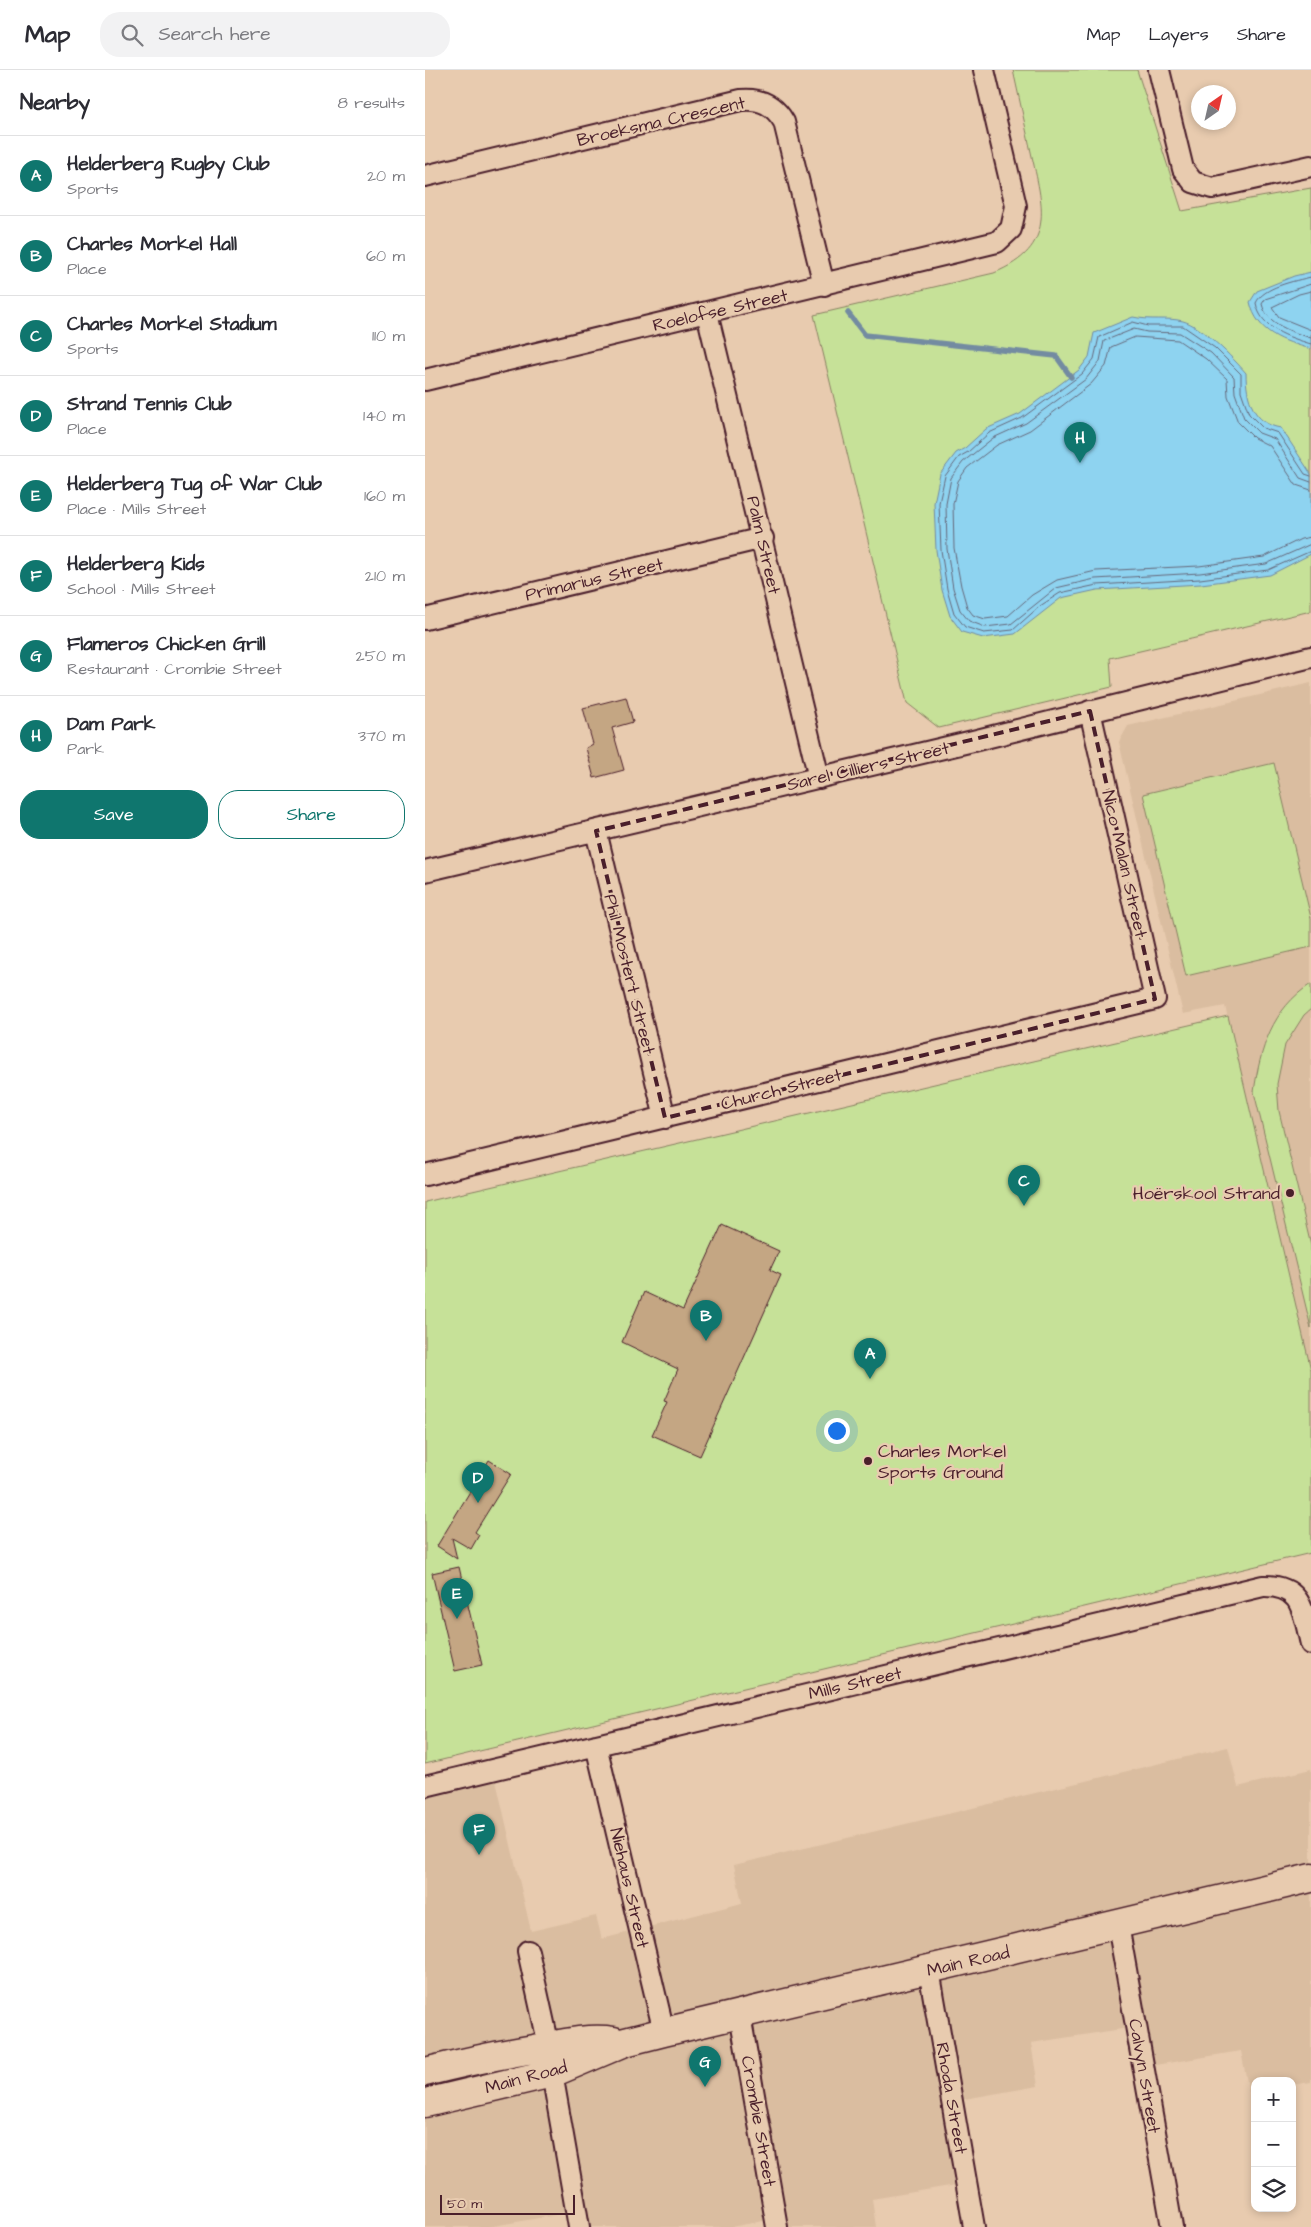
<!DOCTYPE html>
<meta charset="utf-8">
<style>
:root{--surface:#fff;--page:#f2f2f3;--text:#2b2b33;--muted:#7c7c81;--line:#e1e1e2;--accent:#0f766e}
body{margin:0;font-family:"Architects Daughter",sans-serif;background:var(--page);color:var(--text)}
.controls{position:absolute;right:15px;bottom:15px;display:grid;overflow:hidden;border-radius:10px;box-shadow:0 2px 8px #0003}
.controls button{width:45px;height:45px;display:grid;place-items:center;padding:0;border:0;border-bottom:1px solid var(--line);background:var(--surface);color:var(--text);font:25px sans-serif}
.compass{position:absolute;left:766px;top:15px;width:45px;height:45px;border-radius:50%;background:var(--surface);box-shadow:0 2px 8px #0003;rotate:34deg}
.scale{position:absolute;left:15px;bottom:12px;width:135px;box-sizing:border-box;padding-left:5px;border:2px solid #4a1f2b;border-top:0;font-size:14px;line-height:18px;white-space:nowrap;color:#4a1f2b;-webkit-text-stroke:4px #e8cbaf;paint-order:stroke}
.you{position:absolute;left:411px;top:1360px;width:18px;height:18px;margin:-12px;border:4px solid #fff;border-radius:50%;background:#1a73e8;box-shadow:0 0 0 8px #1a73e833}
.badge{display:grid;place-items:center;width:32px;height:32px;border-radius:50%;background:var(--accent);color:#fff;font-size:16px;font-weight:700}
.pin{position:absolute;translate:-50% -41px;filter:drop-shadow(0 1px 2px #0008)}
.pin::after{content:'';position:absolute;top:26px;width:18px;height:15px;background:inherit;clip-path:polygon(0 0,100% 0,50% 100%)}
.list{margin:0;padding:0;list-style:none}
h2{display:flex;justify-content:space-between;align-items:center;height:65px;margin:0;padding:0 20px;font-size:21px}
h2 small{font-size:16px;font-weight:400;color:var(--muted)}
.list li{display:grid;grid-template-columns:32px 1fr auto;gap:15px;align-items:center;box-sizing:border-box;height:80px;padding:0 20px;border-top:1px solid var(--line)}
.list b{display:block;font-size:19px;white-space:nowrap}
.list p{margin:0;font-size:16px;white-space:nowrap;color:var(--muted)}
.list em{font-size:16px;font-style:normal;color:var(--muted)}
.actions{display:flex;gap:10px;padding:15px 20px}
.actions a{flex:1;padding:11px 0;border:1px solid var(--accent);border-radius:20px;text-align:center;font-size:18px;color:var(--accent)}
.actions .main{background:var(--accent);color:#fff}
.icon{flex:none;width:28px;height:28px;fill:none;stroke:currentColor;stroke-width:2;stroke-linecap:round;stroke-linejoin:round}
.map{position:relative;flex:none;width:886px;height:2157px;overflow:hidden}
header{display:flex;align-items:center;gap:30px;box-sizing:border-box;height:70px;padding:0 25px;background:var(--surface);border-bottom:1px solid var(--line)}
header strong{font-size:24px}
nav{display:flex;gap:28px;margin-inline-start:auto;font-size:18px}
.search{width:350px;height:45px;background:var(--page);display:flex;align-items:center;gap:12px;box-sizing:border-box;padding:0 18px;border-radius:20px;color:var(--muted);font-size:19px}
main{display:flex}
aside{flex:1;background:var(--surface)}
.map>svg:first-child{display:block}
.built{fill:#dabda0}
.green{fill:#c6e198;stroke:#888062}
.water{fill:#8ed3f0;stroke:#738ba1}
.lines{fill:none;stroke-linecap:round;stroke-linejoin:round}
.shore{stroke:#65677a;stroke-width:1}
.stream{stroke:#738ba1;stroke-width:5.5}
.building{fill:#c4a683;stroke:#4a1f2b}
.minor-casing{stroke:#4a1f2b;stroke-width:24}
.secondary-casing{stroke:#4a1f2b;stroke-width:31}
.minor{stroke:#e8cbaf;stroke-width:20}
.secondary{stroke:#e8cbaf;stroke-width:28}
.marked{fill:none;stroke:#4a1f2b;stroke-width:4;stroke-dasharray:10 6;stroke-linejoin:round}
.poi-dot{fill:#4a1f2b;stroke:#e8cbaf;stroke-width:2}
.labels{text-anchor:middle;stroke-width:4.5;stroke-linejoin:round;paint-order:stroke}
.street-label{font-size:18px;fill:#4a1f2b;stroke:#e8cbaf}
.poi-label{font-size:18px;fill:#4a1f2b;stroke:#e8cbaf;text-anchor:end}
</style>
<header>
<strong>Map</strong>
<div class="search"><svg class="icon" aria-label="search" viewBox="0 0 24 24"><circle cx="10" cy="10" r="6"/><path d="M15 15l6 6"/></svg>Search here</div>
<nav><a>Map</a><a>Layers</a><a>Share</a></nav>
</header>
<main>
<aside>
<h2>Nearby<small>8 results</small></h2>
<ul class="list">
<li><span class="badge">A</span><div><b>Helderberg Rugby Club</b><p>Sports</p></div><em>20 m</em></li>
<li><span class="badge">B</span><div><b>Charles Morkel Hall</b><p>Place</p></div><em>60 m</em></li>
<li><span class="badge">C</span><div><b>Charles Morkel Stadium</b><p>Sports</p></div><em>110 m</em></li>
<li><span class="badge">D</span><div><b>Strand Tennis Club</b><p>Place</p></div><em>140 m</em></li>
<li><span class="badge">E</span><div><b>Helderberg Tug of War Club</b><p>Place · Mills Street</p></div><em>160 m</em></li>
<li><span class="badge">F</span><div><b>Helderberg Kids</b><p>School · Mills Street</p></div><em>210 m</em></li>
<li><span class="badge">G</span><div><b>Flameros Chicken Grill</b><p>Restaurant · Crombie Street</p></div><em>250 m</em></li>
<li><span class="badge">H</span><div><b>Dam Park</b><p>Park</p></div><em>370 m</em></li>
</ul>
<div class="actions"><a class="main">Save</a><a>Share</a></div>
</aside>
<div class="map">
<svg width="886" height="2157" viewBox="0 0 886 2157">
<rect width="100%" height="100%" fill="#e8cbaf"/>
<filter id="ink" filterUnits="userSpaceOnUse"><feTurbulence type="fractalNoise" baseFrequency=".02" numOctaves="2"/><feDisplacementMap in="SourceGraphic" scale="10" xChannelSelector="R" yChannelSelector="G"/><feConvolveMatrix kernelMatrix="1 2 1 2 8 2 1 2 1" color-interpolation-filters="sRGB"/></filter>
<g filter="url(#ink)">
<path class="built" d="M886,613V1300L800,936L758,944L694,672L703,656Z
M803,1677L813,1717L886,1699V2012L867,2015V2011H830V2021L824,2022L816,1981L718,1997L710,1957L606,1973L613,2016L528,2031L543,2113L447,2129L451,2157H351L349,2149L306,2157H151L148,2142L63,2157H0V2035L199,1974L0,2004V1717H3L6,1727L71,1711L106,1861L171,1846L177,1869L317,1833L309,1795Z"/>
<path class="green" d="M588,0H712L757,141L886,118V541L685,588L687,617L514,658L482,633L389,245L569,203C632,177 618,136 606,82C600,55 594,27 588,0Z
M849,693L886,848V877L761,906L718,724Z
M886,914V939L879,945L860,975L852,1014L854,1041L886,1176V1258L829,1022C835,979 847,939 886,914Z
M803,946L886,1300V1483L0,1694V1132Z"/>
<path class="water" d="M886,202V279C858,271 832,263 825,232L832,221L869,206Z
M708,247C725,251 742,247 758,251C777,256 808,288 821,303C821,328 828,354 856,358L886,404V484L845,505L776,514L672,520L636,528L590,564L558,568L537,562L525,546L517,520L511,480L509,433L515,404L531,383L540,378L561,359L595,344L654,300L664,287L669,263Z"/>
<g class="lines">
<path class="shore" d="M886,207C869,211 838,217 831,233C836,259 863,267 886,274
M886,214L840,229L837,234C842,255 868,262 886,268
M886,221L874,224L847,237L854,247L886,260
M886,406L880,404L853,363L838,358L824,344L816,321V304L790,278L758,256H723L708,252L674,267L669,289L657,304L597,348L564,363L543,382L534,387L520,406L514,433L516,480L522,519L529,543L540,557L559,563L588,560L615,536L635,523L672,515L775,509L843,500L886,481
M886,412L875,408L850,369L834,363L819,348L810,323L809,307L786,283L755,263L722,262L709,259L679,271L675,291L661,309L601,353L568,368L538,392L526,408L521,434L522,479L528,518L535,540L544,551L560,557L586,554L631,518L670,509L775,503L841,494L886,474
M886,420L871,415L845,376L829,368L813,352L803,326L802,309L781,289L753,270L710,267L686,277L681,296L666,314L605,360L572,375L542,398L533,411L528,434L529,478L536,516L542,537L548,545L560,549L583,546L607,525L632,510L671,501L774,496L839,487L876,469L886,467"/>
<path class="stream" d="M423,243L440,265L631,286L646,307"/>
</g>
<path class="building" d="M201,627L208,652L187,658L199,700L169,708L161,678L168,674L158,638Z
M297,1155L354,1181L345,1200L356,1205L275,1386L227,1365L242,1332L239,1331L253,1299L197,1272L219,1222L258,1240Z
M64,1390L86,1404L50,1462L54,1465L46,1479L27,1468L32,1489L12,1476Z
M34,1497L57,1595L30,1601L7,1503Z"/>
<g class="lines">
<g class="minor-casing">
<path id="minor" d="M734,0L758,99L768,112L787,118L886,96
M0,106L316,30C336,28 349,35 359,52L399,215
M282,243L394,708
M0,310L572,172L586,159L591,136L559,0
M0,549L338,468
M171,761L240,1048
M0,801L548,671L886,587
M0,1105L730,929L665,641
M171,1675L239,1962
M0,1716L838,1516C878,1515 878,1542 886,1574
M693,1855L747,2157
M103,1881L124,1976
M504,1900L549,2157
M315,1945L352,2157
M127,2003L154,2157"/>
</g>
<g class="secondary-casing">
<path id="secondary" d="M0,2002C36,1993 72,1985 109,1979C135,1974 162,1967 189,1971
M0,2033L127,2003L200,1972L239,1962L886,1808"/>
</g>
<use href="#minor" class="minor"/>
<use href="#secondary" class="secondary"/>
</g>
</g>
<path class="marked" d="M665,641L730,929L240,1048L171,761Z"/>
<g class="poi-dot">
<circle cx="865" cy="1123" r="5"/>
<circle cx="443" cy="1391" r="5"/>
</g>
<g class="labels">
<g class="street-label">
<text transform="translate(236 51) rotate(-13)" y="6">Broeksma Crescent</text>
<text transform="translate(295 240) rotate(-13)" y="6">Roelofse Street</text>
<text transform="translate(339 475) rotate(77)" y="6">Palm Street</text>
<text transform="translate(169 509) rotate(-13)" y="6">Primarius Street</text>
<text transform="translate(443 696) rotate(-13)" y="6">Sarel Cilliers Street</text>
<text transform="translate(700 794) rotate(77)" y="6">Nico Malan Street</text>
<text transform="translate(205 904) rotate(76)" y="6">Phil Mostert Street</text>
<text transform="translate(356 1019) rotate(-14)" y="6">Church Street</text>
<text transform="translate(430 1613) rotate(-13)" y="6">Mills Street</text>
<text transform="translate(205 1818) rotate(77)" y="6">Niehaus Street</text>
<text transform="translate(543 1891) rotate(-13)" y="6">Main Road</text>
<text transform="translate(720 2006) rotate(80)" y="6">Calvyn Street</text>
<text transform="translate(101 2007) rotate(-15)" y="6">Main Road</text>
<text transform="translate(527 2028) rotate(80)" y="6">Rhoda Street</text>
<text transform="translate(334 2051) rotate(80)" y="6">Crombie Street</text>
</g>
<g class="poi-label">
<text x="855" y="1129">Hoërskool Strand</text>
<text x="453" y="1387" text-anchor="start">Charles Morkel<tspan x="453" dy="21">Sports Ground</tspan></text>
</g>
</g>
</svg>
<div class="controls">
<button>+</button>
<button>−</button>
<button><svg class="icon" aria-label="layers" viewBox="0 0 24 24"><path d="M12 4l9 5-9 5-9-5zM3 14l9 5 9-5"/></svg></button>
</div>
<svg class="compass" viewBox="-18 -18 36 36"><path d="M0-13l5 13h-10z" fill="#e53935"/><path d="M0 13l5-13h-10z" fill="#7c7c81"/></svg>
<div class="scale">50 m</div>
<div class="you"></div>
<div class="pin badge" style="left:445px;top:1309px">A</div>
<div class="pin badge" style="left:281px;top:1271px">B</div>
<div class="pin badge" style="left:599px;top:1136px">C</div>
<div class="pin badge" style="left:53px;top:1433px">D</div>
<div class="pin badge" style="left:32px;top:1549px">E</div>
<div class="pin badge" style="left:54px;top:1785px">F</div>
<div class="pin badge" style="left:280px;top:2017px">G</div>
<div class="pin badge" style="left:655px;top:393px">H</div>
</div>
</main>
